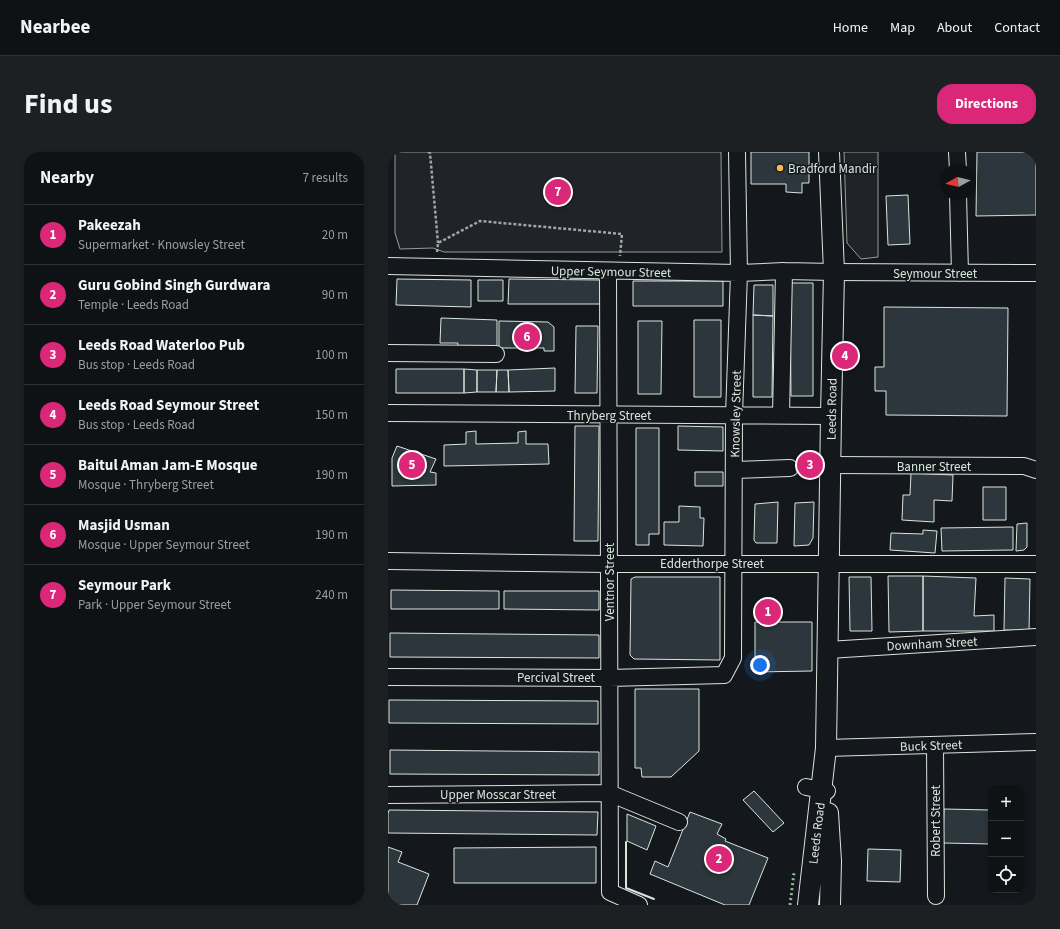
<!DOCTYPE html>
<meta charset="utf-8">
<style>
:root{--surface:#0f1215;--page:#1d2022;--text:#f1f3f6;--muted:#9b9ea0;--line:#2f3234;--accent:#db2777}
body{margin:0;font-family:"Source Sans 3",sans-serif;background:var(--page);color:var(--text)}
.controls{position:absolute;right:12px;bottom:12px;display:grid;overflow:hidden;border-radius:8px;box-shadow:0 2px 6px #0003}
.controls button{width:36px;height:36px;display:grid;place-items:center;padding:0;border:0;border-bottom:1px solid var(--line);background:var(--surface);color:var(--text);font:20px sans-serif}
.compass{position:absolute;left:552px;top:12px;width:36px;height:36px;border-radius:50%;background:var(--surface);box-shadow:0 2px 6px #0003;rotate:262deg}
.you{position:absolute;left:372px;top:513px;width:14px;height:14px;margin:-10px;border:3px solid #fff;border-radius:50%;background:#1a73e8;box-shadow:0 0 0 6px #1a73e833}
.badge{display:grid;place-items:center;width:26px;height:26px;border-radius:50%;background:var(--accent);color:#fff;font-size:13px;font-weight:700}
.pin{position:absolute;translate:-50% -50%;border:2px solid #fff;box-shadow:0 1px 4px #0006}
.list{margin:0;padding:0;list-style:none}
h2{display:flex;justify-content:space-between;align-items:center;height:52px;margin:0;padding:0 16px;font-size:17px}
h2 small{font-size:13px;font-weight:400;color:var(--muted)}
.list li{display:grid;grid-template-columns:26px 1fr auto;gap:12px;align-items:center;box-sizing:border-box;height:60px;padding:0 16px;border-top:1px solid var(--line)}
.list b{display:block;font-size:15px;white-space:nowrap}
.list p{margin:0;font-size:13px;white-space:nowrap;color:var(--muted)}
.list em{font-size:13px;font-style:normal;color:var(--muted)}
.icon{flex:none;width:22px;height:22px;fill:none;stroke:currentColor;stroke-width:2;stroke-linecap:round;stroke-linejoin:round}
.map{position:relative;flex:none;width:648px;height:753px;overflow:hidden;border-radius:16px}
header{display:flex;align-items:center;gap:24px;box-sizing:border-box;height:56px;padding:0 20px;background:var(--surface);border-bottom:1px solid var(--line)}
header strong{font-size:19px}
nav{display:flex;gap:22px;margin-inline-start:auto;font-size:14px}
.intro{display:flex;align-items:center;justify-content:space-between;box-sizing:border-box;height:96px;padding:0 24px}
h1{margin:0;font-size:28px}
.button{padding:10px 18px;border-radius:16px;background:var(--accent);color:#fff;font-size:14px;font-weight:700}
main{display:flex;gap:24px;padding:0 24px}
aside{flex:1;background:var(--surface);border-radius:16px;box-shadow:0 2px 6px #0003}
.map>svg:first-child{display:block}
.green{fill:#202428;stroke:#939e99}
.building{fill:#2c363c;stroke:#d8e6dc}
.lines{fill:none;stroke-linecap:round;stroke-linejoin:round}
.minor-casing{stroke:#d8e6dc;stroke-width:18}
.major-casing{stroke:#d8e6dc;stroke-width:22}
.path{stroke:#9da8a2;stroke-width:2.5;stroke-dasharray:3 2;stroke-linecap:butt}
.minor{stroke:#14181c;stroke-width:16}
.major{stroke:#14181c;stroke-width:20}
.hedge{stroke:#8ac095;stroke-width:3;stroke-dasharray:2 3;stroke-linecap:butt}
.wall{stroke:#d8e6dc;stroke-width:2}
.poi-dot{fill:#ffb74d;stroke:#14181c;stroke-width:1.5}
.labels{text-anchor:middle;stroke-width:3;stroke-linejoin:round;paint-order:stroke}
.poi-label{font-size:13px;fill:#d8e6dc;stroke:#14181c;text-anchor:start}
.street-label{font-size:13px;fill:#d8e6dc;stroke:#14181c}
</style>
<header>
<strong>Nearbee</strong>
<nav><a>Home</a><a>Map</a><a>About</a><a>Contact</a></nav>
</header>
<div class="intro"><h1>Find us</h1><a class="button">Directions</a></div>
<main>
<aside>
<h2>Nearby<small>7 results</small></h2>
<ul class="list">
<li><span class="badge">1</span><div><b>Pakeezah</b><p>Supermarket · Knowsley Street</p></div><em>20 m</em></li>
<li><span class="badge">2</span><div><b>Guru Gobind Singh Gurdwara</b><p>Temple · Leeds Road</p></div><em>90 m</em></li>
<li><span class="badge">3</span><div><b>Leeds Road Waterloo Pub</b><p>Bus stop · Leeds Road</p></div><em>100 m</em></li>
<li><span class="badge">4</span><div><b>Leeds Road Seymour Street</b><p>Bus stop · Leeds Road</p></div><em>150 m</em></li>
<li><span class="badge">5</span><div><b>Baitul Aman Jam-E Mosque</b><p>Mosque · Thryberg Street</p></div><em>190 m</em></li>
<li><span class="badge">6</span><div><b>Masjid Usman</b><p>Mosque · Upper Seymour Street</p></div><em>190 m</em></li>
<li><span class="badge">7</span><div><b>Seymour Park</b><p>Park · Upper Seymour Street</p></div><em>240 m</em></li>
</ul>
</aside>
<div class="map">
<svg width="648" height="753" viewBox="0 0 648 753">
<rect width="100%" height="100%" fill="#14181c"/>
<path class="green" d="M7,0H333L334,100H56L45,96L12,97L7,81Z
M456,0H490V105L473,107L459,91Z"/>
<path class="building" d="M363,0H421V31H414V41L398,40V32H363Z
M589,0H648V63L588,64Z
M520,43L522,92L500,93L498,44Z
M9,127L83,128V155L8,153Z
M121,127L212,128V152H120Z
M90,128H115V149H90Z
M245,129H335V154H245Z
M402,131H425V244H403Z
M366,133H385V164L365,163Z
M496,155L620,156L619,264L498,263V239H487V215H496Z
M365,163L385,164L384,245H365Z
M53,166L109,168V197L69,196L70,191H52Z
M306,168H333V245H306Z
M111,169L160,170L166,175V199H156V196H111Z
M250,169H274L273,242H250Z
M188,174H210L209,241H187Z
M167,216V239L121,240L120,218Z
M8,217H76V241H8Z
M76,217L89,218V240L76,241Z
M89,218H109L108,240H89Z
M109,218H120L121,240H108Z
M187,274H211L210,389H186Z
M290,274L335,275V299L290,298Z
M248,276H271V382H261V393H248Z
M88,279V292L130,291V280L138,279V292H160L161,312L56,314V293L78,292V280Z
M9,294L48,307L42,320L48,321V333L4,334V306Z
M307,320H335V334H307Z
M523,321L565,323L564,349L546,348V370L514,368L515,343H522Z
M595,335H618V368H595Z
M390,350L389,391H368L366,388L367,352Z
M426,350L425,386L421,393L406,394L407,351Z
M291,354L312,355V366H316L315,394L276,393V370H291Z
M639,371V395L636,398L628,399L629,372Z
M625,375V398L554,399L553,376Z
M535,378L549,379L547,401L502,398L503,381L535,382Z
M500,424H535V479L501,480Z
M535,424L588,426L586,464L606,463V479H535Z
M247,425H332V508L246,507L242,503L243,427Z
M461,425H483L484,479H462Z
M617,426L642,427L641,479L616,478Z
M3,438L111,439V457H3Z
M116,439H211V458L116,457Z
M367,470H424V519L367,520Z
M2,481L211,483V506L2,505Z
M247,537H311V599L283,625H254L253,616H247Z
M1,548L210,549V572L1,571Z
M2,598L211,600V623L2,622Z
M366,639L396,671L385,680L355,648Z
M556,657L603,658V692L555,691Z
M1,658L210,660L209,683L0,681V662Z
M302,660L334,672L329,682L338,687L337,689L380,706L361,753H337L262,722L267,709L280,715Z
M239,662L268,674L259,698L239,689Z
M0,695L14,700L10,710L41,722L29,753H0Z
M208,695V731H66V696Z
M480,697L513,698L512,730L479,729Z"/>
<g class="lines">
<g class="minor-casing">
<path id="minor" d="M569,0L570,18
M570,42L572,121
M0,114L351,121L396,119L446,120L648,121
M220,119L222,740L251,753
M0,201L108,202
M0,261L443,264
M393,263L396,119
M443,313L636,314L648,318
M346,318L402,316
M0,409L221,412H648
M440,498L648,485
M0,525L221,526L336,523L345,506L346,263L351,121L349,0
M547,593L548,744
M438,596L648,590
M418,635L439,639
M0,643L221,641L291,670"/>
</g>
<g class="major-casing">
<path id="major" d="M440,661L443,709L442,753
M420,753L438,596L443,264L446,120L441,0"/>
</g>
<path class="path" d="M40,0L42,1L50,91
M49,100L50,91L92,69L234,82L232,104"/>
<use href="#minor" class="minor"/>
<use href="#major" class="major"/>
<path class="hedge" d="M402,753L406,721"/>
<path class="wall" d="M238,690V736L266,747"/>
</g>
<circle class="poi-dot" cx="392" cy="16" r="4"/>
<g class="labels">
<g class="poi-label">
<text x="400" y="21">Bradford Mandir</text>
</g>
<g class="street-label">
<text transform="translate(223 119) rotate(1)" y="5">Upper Seymour Street</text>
<text x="547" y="126">Seymour Street</text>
<text transform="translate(443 257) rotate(-89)" y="5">Leeds Road</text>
<text transform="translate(347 262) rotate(-89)" y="5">Knowsley Street</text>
<text x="221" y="268">Thryberg Street</text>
<text x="546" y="319">Banner Street</text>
<text x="324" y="416">Edderthorpe Street</text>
<text transform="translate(221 430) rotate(-90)" y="5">Ventnor Street</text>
<text transform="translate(544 491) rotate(-3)" y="5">Downham Street</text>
<text x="168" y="530">Percival Street</text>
<text transform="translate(543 593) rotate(-2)" y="5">Buck Street</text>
<text x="110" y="647">Upper Mosscar Street</text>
<text transform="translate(547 669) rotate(-90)" y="5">Robert Street</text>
<text transform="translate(428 681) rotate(-83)" y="5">Leeds Road</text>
</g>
</g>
</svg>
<div class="controls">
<button>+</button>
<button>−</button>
<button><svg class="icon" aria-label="locate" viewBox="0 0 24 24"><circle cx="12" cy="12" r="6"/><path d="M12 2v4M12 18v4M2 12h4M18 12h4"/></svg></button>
</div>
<svg class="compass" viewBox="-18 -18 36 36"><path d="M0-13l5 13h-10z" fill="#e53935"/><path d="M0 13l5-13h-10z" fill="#9b9ea0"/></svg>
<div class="you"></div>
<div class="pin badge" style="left:380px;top:460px">1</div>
<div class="pin badge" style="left:331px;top:707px">2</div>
<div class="pin badge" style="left:422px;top:313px">3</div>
<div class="pin badge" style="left:457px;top:204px">4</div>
<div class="pin badge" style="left:24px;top:313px">5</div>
<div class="pin badge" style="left:139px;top:185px">6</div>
<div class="pin badge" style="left:170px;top:40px">7</div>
</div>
</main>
